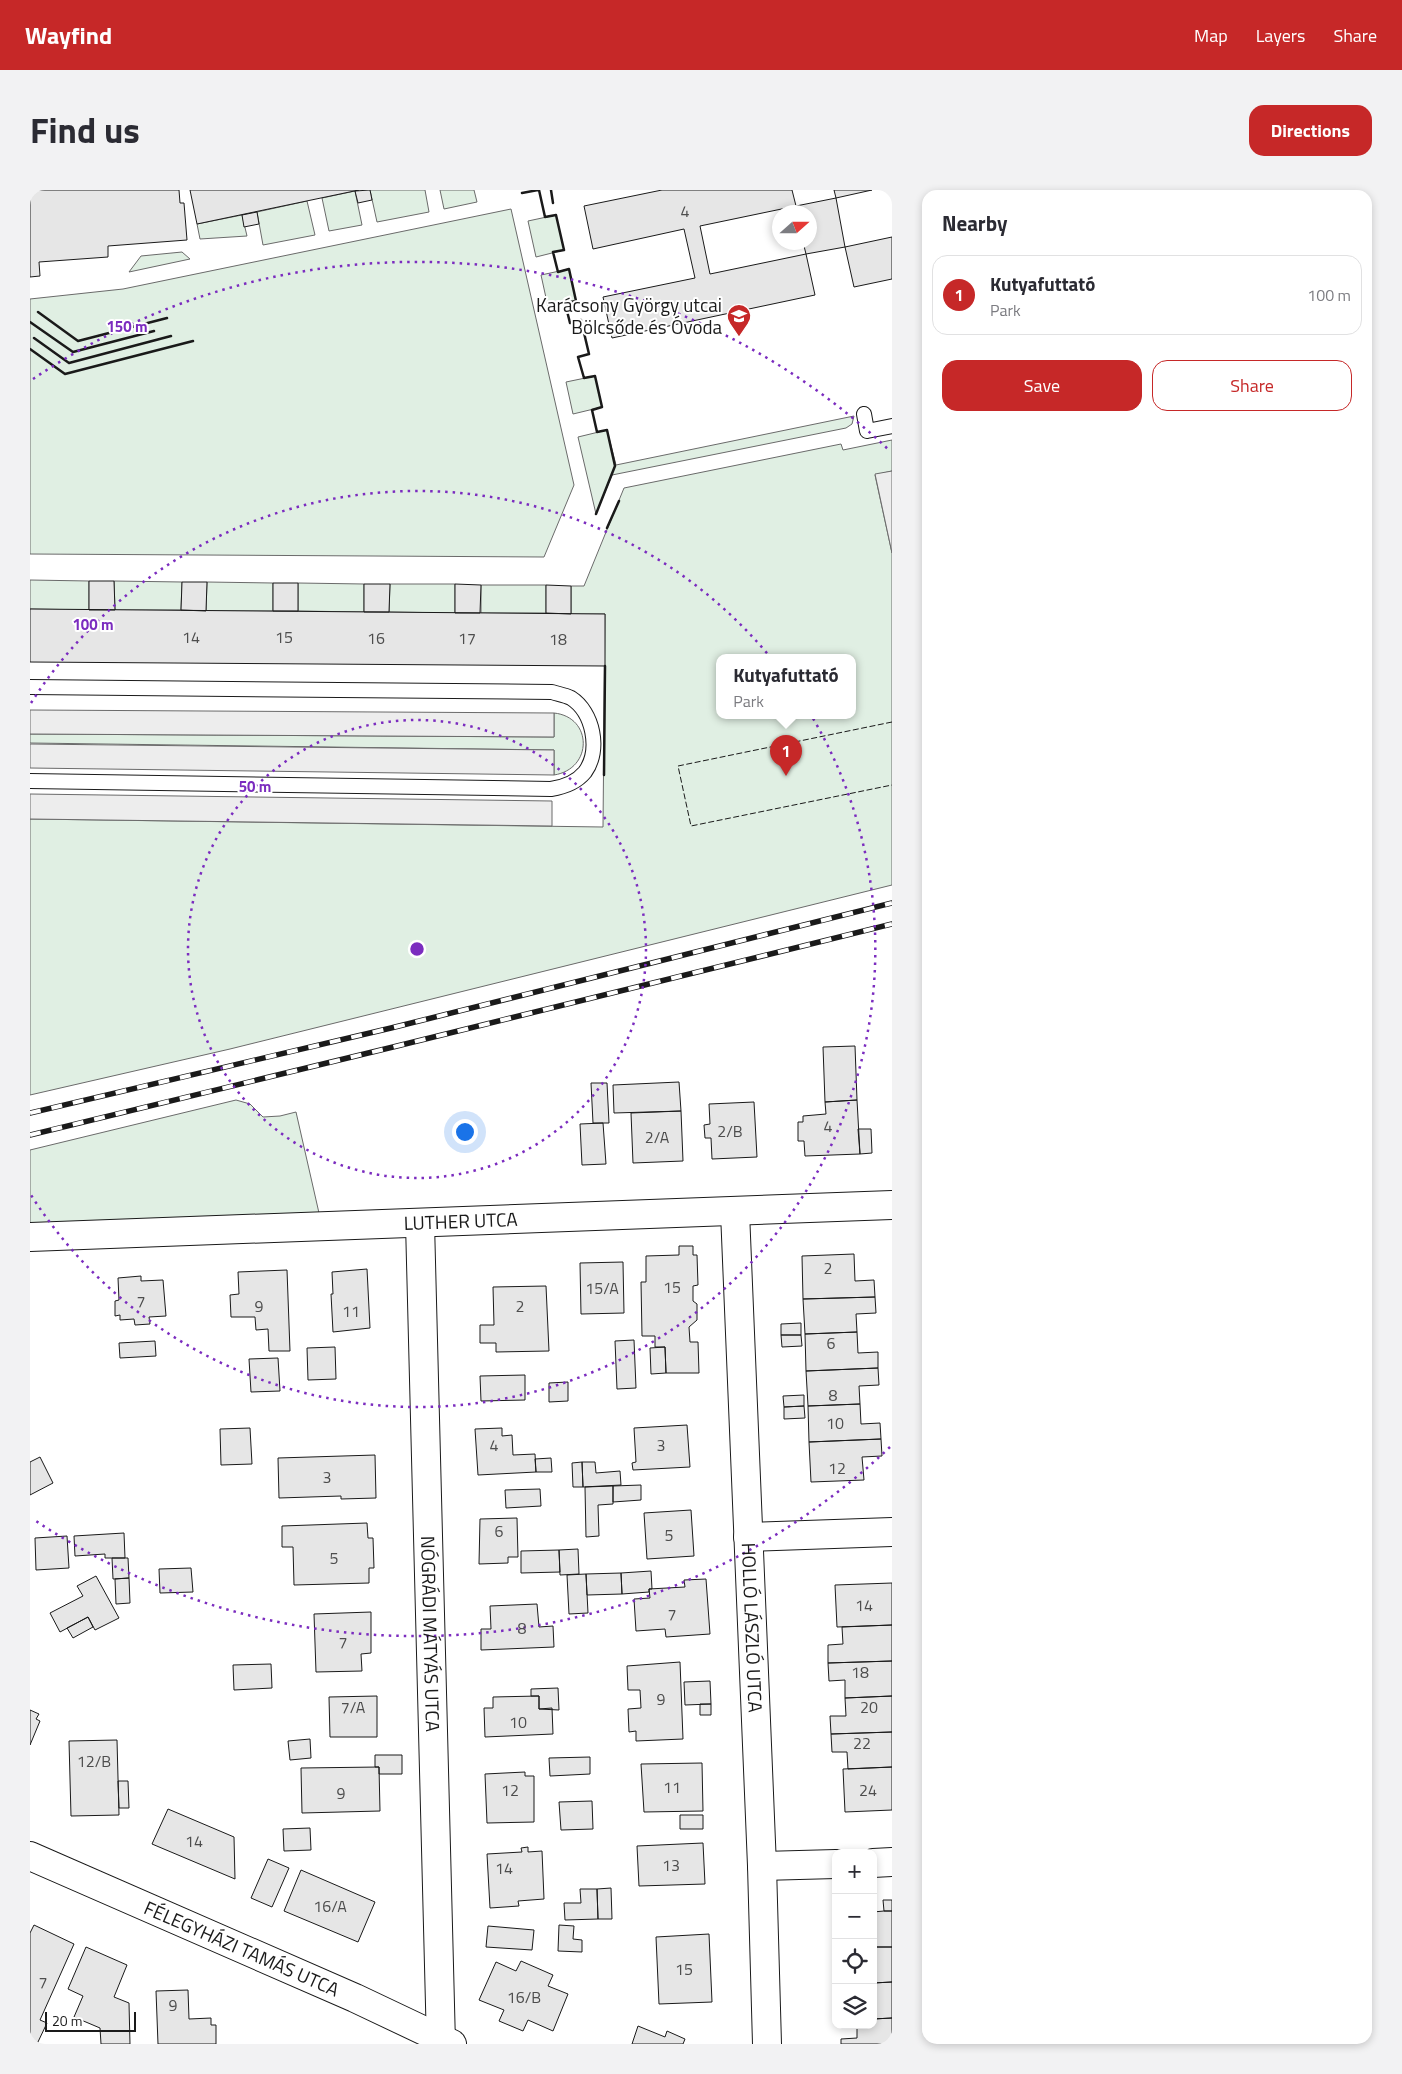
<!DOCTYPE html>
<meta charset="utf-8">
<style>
:root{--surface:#fff;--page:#f2f2f3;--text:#2b2b33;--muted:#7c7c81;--line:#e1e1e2;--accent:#c62828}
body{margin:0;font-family:"Titillium Web",sans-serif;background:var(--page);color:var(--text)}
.controls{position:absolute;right:15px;bottom:15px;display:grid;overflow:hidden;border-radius:10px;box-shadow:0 2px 8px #0003}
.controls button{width:45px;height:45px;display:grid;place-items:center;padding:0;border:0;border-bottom:1px solid var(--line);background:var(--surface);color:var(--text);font:25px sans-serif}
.compass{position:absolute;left:742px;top:15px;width:45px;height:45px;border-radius:50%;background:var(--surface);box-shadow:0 2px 8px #0003;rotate:69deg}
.scale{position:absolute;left:15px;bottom:12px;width:91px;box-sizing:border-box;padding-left:5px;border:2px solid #1a1a1a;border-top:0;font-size:14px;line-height:18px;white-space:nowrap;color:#1a1a1a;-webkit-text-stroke:4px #fff;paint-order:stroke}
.you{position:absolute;left:434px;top:941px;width:18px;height:18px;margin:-12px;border:4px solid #fff;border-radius:50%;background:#1a73e8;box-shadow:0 0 0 8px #1a73e833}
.badge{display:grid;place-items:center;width:32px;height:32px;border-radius:50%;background:var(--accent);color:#fff;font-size:16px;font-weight:700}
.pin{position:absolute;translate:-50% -41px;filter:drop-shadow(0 1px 2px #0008)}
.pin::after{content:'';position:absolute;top:26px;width:18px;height:15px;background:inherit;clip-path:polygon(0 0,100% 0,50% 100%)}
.popup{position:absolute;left:686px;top:464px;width:140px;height:65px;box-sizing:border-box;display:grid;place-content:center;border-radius:10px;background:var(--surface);filter:drop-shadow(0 1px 4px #0005);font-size:16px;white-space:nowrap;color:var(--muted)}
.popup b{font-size:19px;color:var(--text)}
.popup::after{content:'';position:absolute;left:50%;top:100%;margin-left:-10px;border:10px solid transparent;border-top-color:var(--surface)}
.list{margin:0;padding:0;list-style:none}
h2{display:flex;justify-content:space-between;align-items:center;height:65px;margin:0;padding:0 20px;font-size:21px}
h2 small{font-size:16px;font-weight:400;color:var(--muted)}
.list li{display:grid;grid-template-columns:32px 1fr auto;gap:15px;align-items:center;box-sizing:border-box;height:80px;margin:0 10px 10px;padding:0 10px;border:1px solid var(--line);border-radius:15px}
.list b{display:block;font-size:19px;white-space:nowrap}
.list p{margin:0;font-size:16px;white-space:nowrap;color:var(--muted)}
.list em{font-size:16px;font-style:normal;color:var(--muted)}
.actions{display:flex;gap:10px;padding:15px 20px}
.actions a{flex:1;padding:11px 0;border:1px solid var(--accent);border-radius:15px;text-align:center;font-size:18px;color:var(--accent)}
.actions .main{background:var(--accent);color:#fff}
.icon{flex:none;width:28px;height:28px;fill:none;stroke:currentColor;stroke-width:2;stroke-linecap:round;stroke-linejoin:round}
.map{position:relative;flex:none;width:862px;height:1854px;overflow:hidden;border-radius:15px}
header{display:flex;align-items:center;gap:30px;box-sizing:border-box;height:70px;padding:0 25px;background:var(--accent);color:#fff}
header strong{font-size:24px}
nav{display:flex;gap:28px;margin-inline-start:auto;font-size:18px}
.intro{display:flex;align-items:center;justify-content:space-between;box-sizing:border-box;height:120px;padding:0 30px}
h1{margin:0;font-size:35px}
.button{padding:12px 22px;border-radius:15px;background:var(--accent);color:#fff;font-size:18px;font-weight:700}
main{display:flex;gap:30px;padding:0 30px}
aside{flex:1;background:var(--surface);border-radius:15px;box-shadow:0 2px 8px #0003}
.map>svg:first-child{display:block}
.green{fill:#e0efe3;stroke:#6a6a6a;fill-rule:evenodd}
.parking{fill:#ededed;stroke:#6a6a6a}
.building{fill:#e6e6e6;stroke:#1a1a1a}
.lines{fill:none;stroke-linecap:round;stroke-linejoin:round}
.lane-casing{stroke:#1a1a1a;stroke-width:16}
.street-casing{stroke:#1a1a1a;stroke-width:30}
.lane{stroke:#fff;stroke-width:14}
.street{stroke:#fff;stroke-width:28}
.rail-casing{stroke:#1a1a1a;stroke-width:5.5}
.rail{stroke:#fff;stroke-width:4;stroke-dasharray:11;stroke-linecap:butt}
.fence{stroke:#1a1a1a;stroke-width:1;stroke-dasharray:6 2.5;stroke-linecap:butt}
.wall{stroke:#1a1a1a;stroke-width:2.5}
.ring{fill:none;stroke:#7b2cbf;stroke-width:2.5;stroke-dasharray:2.5 5}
.labels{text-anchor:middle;stroke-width:4;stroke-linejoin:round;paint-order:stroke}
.number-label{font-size:16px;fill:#4d4d4d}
.poi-label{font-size:19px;fill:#1a1a1a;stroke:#fff;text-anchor:end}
.street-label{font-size:19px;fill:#1a1a1a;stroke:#fff}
.centre{fill:#7b2cbf;stroke:#fff;stroke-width:2.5}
.ring-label{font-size:15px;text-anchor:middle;font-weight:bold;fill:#7b2cbf;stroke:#fff;stroke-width:4;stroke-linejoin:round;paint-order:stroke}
</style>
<header>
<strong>Wayfind</strong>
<nav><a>Map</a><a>Layers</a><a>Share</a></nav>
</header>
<div class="intro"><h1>Find us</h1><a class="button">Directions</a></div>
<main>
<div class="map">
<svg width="862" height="1854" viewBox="0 0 862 1854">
<rect width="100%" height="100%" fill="#fff"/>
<path class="green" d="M340,0H395L399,22L347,32Z
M410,0H444L447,12L414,19Z
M325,1L332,35L299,41L292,8Z
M277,11L285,45L233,55L227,22Z
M481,19L544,295L514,367L0,364V109L93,99Z
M212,25L217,46L170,49L167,34Z
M526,25L534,60L506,67L498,31Z
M152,62L160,69L99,82L111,66Z
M539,79L546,111L518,117L511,85Z
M565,186L572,217L543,224L536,192Z
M824,226L822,234L816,238L582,285L566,324L548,247L577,240L586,275Z
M862,250V281L845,285L862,363V695L200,859L0,905V629L573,637L575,424H541V396H554L594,298L811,254L813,260ZM690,467H822V525H690Z
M0,390L59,391V420L0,419Z
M84,391L152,392L151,420H85Z
M177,392L243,393V421H176Z
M268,393L334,394V422L268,421Z
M360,394H425V423L359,422Z
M451,395H516V423H451Z
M524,523C563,527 563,579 524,585V560L0,553V544L524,547Z
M206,910L220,914L233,927L250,926L266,922L289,1023L0,1034V960Z"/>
<path class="parking" d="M862,281V363L845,284Z
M0,520L524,523V547L0,544Z
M0,554L524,560V585L0,578Z
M0,604L522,611V636L0,629Z"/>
<path class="building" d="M0,0H149L150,13H154L157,50L78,56V67L9,72L10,86L0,87Z
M160,0H329L167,34Z
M340,0L342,10L328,13L325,1Z
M632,0H762L766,16L670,36L680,84L776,64L785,105L582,148L573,107L665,88L654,39L563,59L554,16Z
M804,0H842L806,8Z
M806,8L815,57L776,64L773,52H779V22H767L766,16Z
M227,22L229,34L214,37L212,25Z
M862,47V89L824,97L815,57Z
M59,391H84L85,420H59Z
M152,392H177L176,421L151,420Z
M243,393H268V421H243Z
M334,394H360L359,422H334Z
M425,394L451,395L450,423H425Z
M516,395L541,396V424L516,423Z
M0,419L575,424V476L0,472Z
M825,856L827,910L795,912L793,857Z
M649,892L651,921L584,923L583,895Z
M561,893H577L579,933H563Z
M827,910L830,964L775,966L774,951H768V932H773V926L796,924L795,912Z
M724,912L727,967L682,969L681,948H675L674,935L680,934L679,914Z
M651,921L653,971L603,973L601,923Z
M573,933L576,974L552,975L550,934Z
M828,939H841L842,963L830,964Z
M649,1056H663V1065H667L668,1095L663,1096V1111L667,1114V1130L659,1137L660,1152H668L669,1183H636L635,1157H625V1146H612L611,1092H616V1066L649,1065Z
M824,1064L825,1091L844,1090L845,1107L773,1109L772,1066Z
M593,1072L594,1123L551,1124L550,1073Z
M337,1079L340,1138L303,1142L301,1104H303L302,1082Z
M257,1080L260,1161H239L238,1139L226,1140L225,1127H201L200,1105L209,1104L208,1082Z
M111,1086V1091L133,1090L136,1126L119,1127L120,1134L105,1135L104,1129L90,1130V1125L85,1126V1111L89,1110L88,1088Z
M516,1096L519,1161L466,1162V1153H450V1135H464L463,1097Z
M845,1107L846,1123L826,1124L827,1142L775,1144L773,1109Z
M771,1133V1145H751V1134Z
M827,1142L828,1163L848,1162V1178L776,1181L775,1144Z
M751,1145H771L772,1156L752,1157Z
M604,1150L606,1198L587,1199L585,1151Z
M125,1151L126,1166L90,1168L89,1153Z
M305,1157L306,1189L278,1190L277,1158Z
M635,1157L636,1183L621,1184L620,1158Z
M248,1168L250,1201L221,1202L219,1169Z
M848,1178L849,1195L829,1196L830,1214L778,1216L776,1181Z
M495,1185V1210L451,1211L450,1186Z
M538,1192V1211L519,1212V1193Z
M774,1205V1216L754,1217L753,1206Z
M830,1214L831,1234L850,1233L851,1249L779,1252L778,1216Z
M774,1216L775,1228L754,1229V1217Z
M657,1235L660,1277L603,1280L602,1273L606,1272L604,1238Z
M220,1238L222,1274L191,1275L190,1239Z
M472,1238V1246L482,1245L483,1265L505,1264L506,1282L448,1285L445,1239Z
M851,1249L852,1266L832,1267L834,1290L781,1292L779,1252Z
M345,1265L346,1308L311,1309V1306L249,1308L248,1268Z
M10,1267L23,1293L0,1305V1272Z
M521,1268L522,1282H506L505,1269Z
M552,1272H565L566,1283L590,1281L591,1295L553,1297Z
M552,1272L553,1297H543L542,1273Z
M611,1295V1310L583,1312V1296Z
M583,1296V1314L568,1315L569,1346L556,1347L555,1297Z
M510,1299L511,1316L476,1318L475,1300Z
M661,1320L664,1366L617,1369L614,1323Z
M487,1328L488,1367H478V1373L449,1374L450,1329Z
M337,1333L338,1348H343L344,1378H339V1393L264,1395L263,1357H252V1336Z
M94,1343L95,1368H75V1364L45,1366L44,1346Z
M37,1346L39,1378L6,1380L5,1348Z
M548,1359L549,1384L530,1385L529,1360Z
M529,1360L530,1382L491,1383V1361Z
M82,1368H98L99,1388L83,1389Z
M161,1378L163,1402L130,1403L129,1379Z
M621,1381L622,1399H619V1402L592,1404L591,1383Z
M591,1383L592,1404L557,1405L556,1384Z
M556,1384L558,1423L539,1424L537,1385Z
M66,1386L89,1428L65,1440L58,1427L30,1442L20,1423L53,1406L47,1396Z
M99,1388L100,1413L86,1414L85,1389Z
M676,1389L680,1444L636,1447L635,1439L606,1441L604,1409L620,1408L619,1399L655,1397L654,1390Z
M862,1393V1435L807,1437L805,1395Z
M507,1414L509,1437L523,1436L524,1457L451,1460V1439H461L460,1416Z
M341,1422V1463L331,1464L332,1481L286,1482L284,1424Z
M58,1427L63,1437L43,1448L37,1438Z
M862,1435V1471L798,1473V1455L813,1454L812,1437Z
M862,1471V1506L815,1508V1490L799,1491L798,1473Z
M650,1472L653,1549L606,1551V1541L599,1542L598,1519L611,1518L610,1500H598L597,1476Z
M241,1474L242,1498L204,1500L203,1475Z
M680,1491L681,1514L655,1515L654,1492Z
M528,1498L529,1520L509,1519V1506H501V1499Z
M347,1506V1547H300L299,1507Z
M509,1506V1519L522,1518L523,1544L455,1547L454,1518H463V1507Z
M862,1506V1542L801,1544L800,1526H816L815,1508Z
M670,1514H681V1525H670Z
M0,1520L9,1524L6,1529L10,1531L0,1555Z
M862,1542V1577L818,1579L817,1562H802L801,1544Z
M280,1549L281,1568L260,1570L258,1551Z
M87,1550L89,1625L41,1626L39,1551Z
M345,1565H372V1584H349V1577H345Z
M560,1567V1584L520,1586L519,1568Z
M672,1573L673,1621L614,1622L611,1574Z
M349,1577L350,1621L272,1623L271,1578Z
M862,1577V1620L815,1622L813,1579Z
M495,1582V1586H504V1632L457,1633L455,1584Z
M88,1591H98L99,1618H89Z
M562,1611L563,1639L531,1640L529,1612Z
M138,1619L204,1647L205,1689L122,1654Z
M650,1625H673V1639H650Z
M280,1638L281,1660L254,1661L253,1639Z
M673,1653L675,1694L609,1696L607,1656Z
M498,1657V1662L512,1661L514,1709L488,1711L489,1716L460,1718L457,1664L492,1662L491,1658Z
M238,1669L259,1678L242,1717L221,1708Z
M271,1680L345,1712L328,1752L254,1721Z
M581,1698L582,1729H568L567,1699Z
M550,1699H567L568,1729L535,1730L534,1713H551Z
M853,1710H862V1721H854Z
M854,1721H862V1757H843V1722Z
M4,1735L44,1754L10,1830L17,1833L7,1854H0V1743Z
M529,1735L544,1736L543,1749L552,1750V1762L528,1761Z
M458,1736L504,1740L502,1760L456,1757Z
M679,1744L682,1812L629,1814L626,1747Z
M56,1757L97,1775L84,1807L99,1813L100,1854H71L70,1838L44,1827L53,1806L38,1799Z
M843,1757H862V1792L843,1793Z
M491,1771L523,1785L518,1796L538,1804L523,1841L498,1830L493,1841L469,1831L474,1820L449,1810L466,1772L486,1781Z
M862,1792V1828L843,1829V1793Z
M158,1800L159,1829L181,1828V1835H186V1854H128L126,1801Z
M862,1828V1854H811V1849L827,1848V1835H843V1829Z
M608,1836L635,1847L637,1841L655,1849L653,1854H602Z"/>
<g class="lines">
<g class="lane-casing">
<path id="lane" d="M834,224L837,241L862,236
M0,497L522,502C528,504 535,505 541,508C563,522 571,560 555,582C546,593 534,597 521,599L0,591"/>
</g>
<g class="street-casing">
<g id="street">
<path id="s1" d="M705,1022L732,1676L737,1854"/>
<path id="s2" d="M390,1033L411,1854"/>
<path id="s3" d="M0,1047L862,1015"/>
<path d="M718,1347L862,1342"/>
<path id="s4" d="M0,1666L325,1808L422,1854"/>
<path d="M843,1673L862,1672"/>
<path d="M732,1676L806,1674"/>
</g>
</g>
<use href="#lane" class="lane"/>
<use href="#street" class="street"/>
<g class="rail-casing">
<path id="rail" d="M0,923L361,838L862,713
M0,945L363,857L862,734"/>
</g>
<use href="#rail" class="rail"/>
<path class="fence" d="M862,532L648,576L661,636L862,595"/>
<path class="wall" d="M509,0L515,27L526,25L534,60L523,62L528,82L539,79L546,111L535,113L540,133L551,130L559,164L548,167L554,188L565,186L572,217L562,220L567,242L577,240L585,276L566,324
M521,0L523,13
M492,3L508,0
M8,122L48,151L137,128
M0,132L43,162L124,141
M4,148L39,173L141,146
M0,159L35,184L163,151
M577,338L589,311
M574,585L575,476"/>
</g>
<g class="ring">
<circle cx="387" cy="759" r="229"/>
<path d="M1 513A458 458 0 1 1 1 1005"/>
<path d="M860 1257A687 687 0 0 1 3 1329M3 189A687 687 0 0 1 860 261"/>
</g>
<defs>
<g id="school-pin" transform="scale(1.25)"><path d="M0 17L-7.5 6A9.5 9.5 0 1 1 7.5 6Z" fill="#c62828" stroke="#fff"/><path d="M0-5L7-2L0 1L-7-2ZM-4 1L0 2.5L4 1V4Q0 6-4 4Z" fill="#fff"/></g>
</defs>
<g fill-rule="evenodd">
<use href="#school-pin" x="709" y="126"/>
</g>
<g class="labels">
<g class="number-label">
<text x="655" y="27">4</text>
<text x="161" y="453">14</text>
<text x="254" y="453">15</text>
<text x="346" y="454">16</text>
<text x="437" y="454">17</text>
<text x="528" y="455">18</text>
<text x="798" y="942">4</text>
<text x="700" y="947">2/B</text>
<text x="627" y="953">2/A</text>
<text x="798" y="1084">2</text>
<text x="642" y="1103">15</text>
<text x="572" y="1104">15/A</text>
<text x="111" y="1117">7</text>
<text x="229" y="1122">9</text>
<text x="490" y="1122">2</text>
<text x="321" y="1127">11</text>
<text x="801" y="1159">6</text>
<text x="803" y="1211">8</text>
<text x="805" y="1239">10</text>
<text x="464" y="1261">4</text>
<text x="631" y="1261">3</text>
<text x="807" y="1284">12</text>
<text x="297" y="1293">3</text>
<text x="469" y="1347">6</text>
<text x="639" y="1351">5</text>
<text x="304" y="1374">5</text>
<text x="834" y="1421">14</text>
<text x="642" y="1430">7</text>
<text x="492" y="1444">8</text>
<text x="313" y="1458">7</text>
<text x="830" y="1488">18</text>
<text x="631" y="1515">9</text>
<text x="323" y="1523">7/A</text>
<text x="839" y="1523">20</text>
<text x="488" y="1538">10</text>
<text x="832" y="1559">22</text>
<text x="64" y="1577">12/B</text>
<text x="642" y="1603">11</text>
<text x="480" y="1606">12</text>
<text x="838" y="1606">24</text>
<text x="311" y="1609">9</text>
<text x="164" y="1657">14</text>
<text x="641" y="1681">13</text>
<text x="474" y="1684">14</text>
<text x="300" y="1722">16/A</text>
<text x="654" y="1785">15</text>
<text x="13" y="1798">7</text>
<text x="494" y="1813">16/B</text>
<text x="143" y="1821">9</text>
</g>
<g class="poi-label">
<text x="692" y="122">Karácsony György utcai<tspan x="692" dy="22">Bölcsőde és Óvoda</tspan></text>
</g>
<g class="street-label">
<text dy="7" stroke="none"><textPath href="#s3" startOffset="431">LUTHER UTCA</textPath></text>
<text dy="7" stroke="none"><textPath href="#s1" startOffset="416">HOLLÓ LÁSZLÓ UTCA</textPath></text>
<text dy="7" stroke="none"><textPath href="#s2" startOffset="411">NÓGRÁDI MÁTYÁS UTCA</textPath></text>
<text dy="7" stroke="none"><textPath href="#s4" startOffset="231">FÉLEGYHÁZI TAMÁS UTCA</textPath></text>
</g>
</g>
<circle cx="387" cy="759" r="8" class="centre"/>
<g class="ring-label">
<text x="97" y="142">150 m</text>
<text x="63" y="440">100 m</text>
<text x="225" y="602">50 m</text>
</g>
</svg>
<div class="controls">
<button>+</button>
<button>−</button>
<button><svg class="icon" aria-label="locate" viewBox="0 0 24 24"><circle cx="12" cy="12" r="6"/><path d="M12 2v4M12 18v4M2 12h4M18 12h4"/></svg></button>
<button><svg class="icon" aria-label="layers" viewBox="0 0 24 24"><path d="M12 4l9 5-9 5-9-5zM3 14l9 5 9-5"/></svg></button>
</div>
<svg class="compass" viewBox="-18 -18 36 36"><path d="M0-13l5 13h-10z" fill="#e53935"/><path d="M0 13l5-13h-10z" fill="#7c7c81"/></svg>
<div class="scale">20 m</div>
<div class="you"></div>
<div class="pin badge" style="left:756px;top:586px">1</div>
<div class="popup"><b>Kutyafuttató</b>Park</div>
</div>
<aside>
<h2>Nearby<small></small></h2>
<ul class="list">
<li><span class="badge">1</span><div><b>Kutyafuttató</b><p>Park</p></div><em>100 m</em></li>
</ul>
<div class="actions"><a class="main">Save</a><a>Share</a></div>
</aside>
</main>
